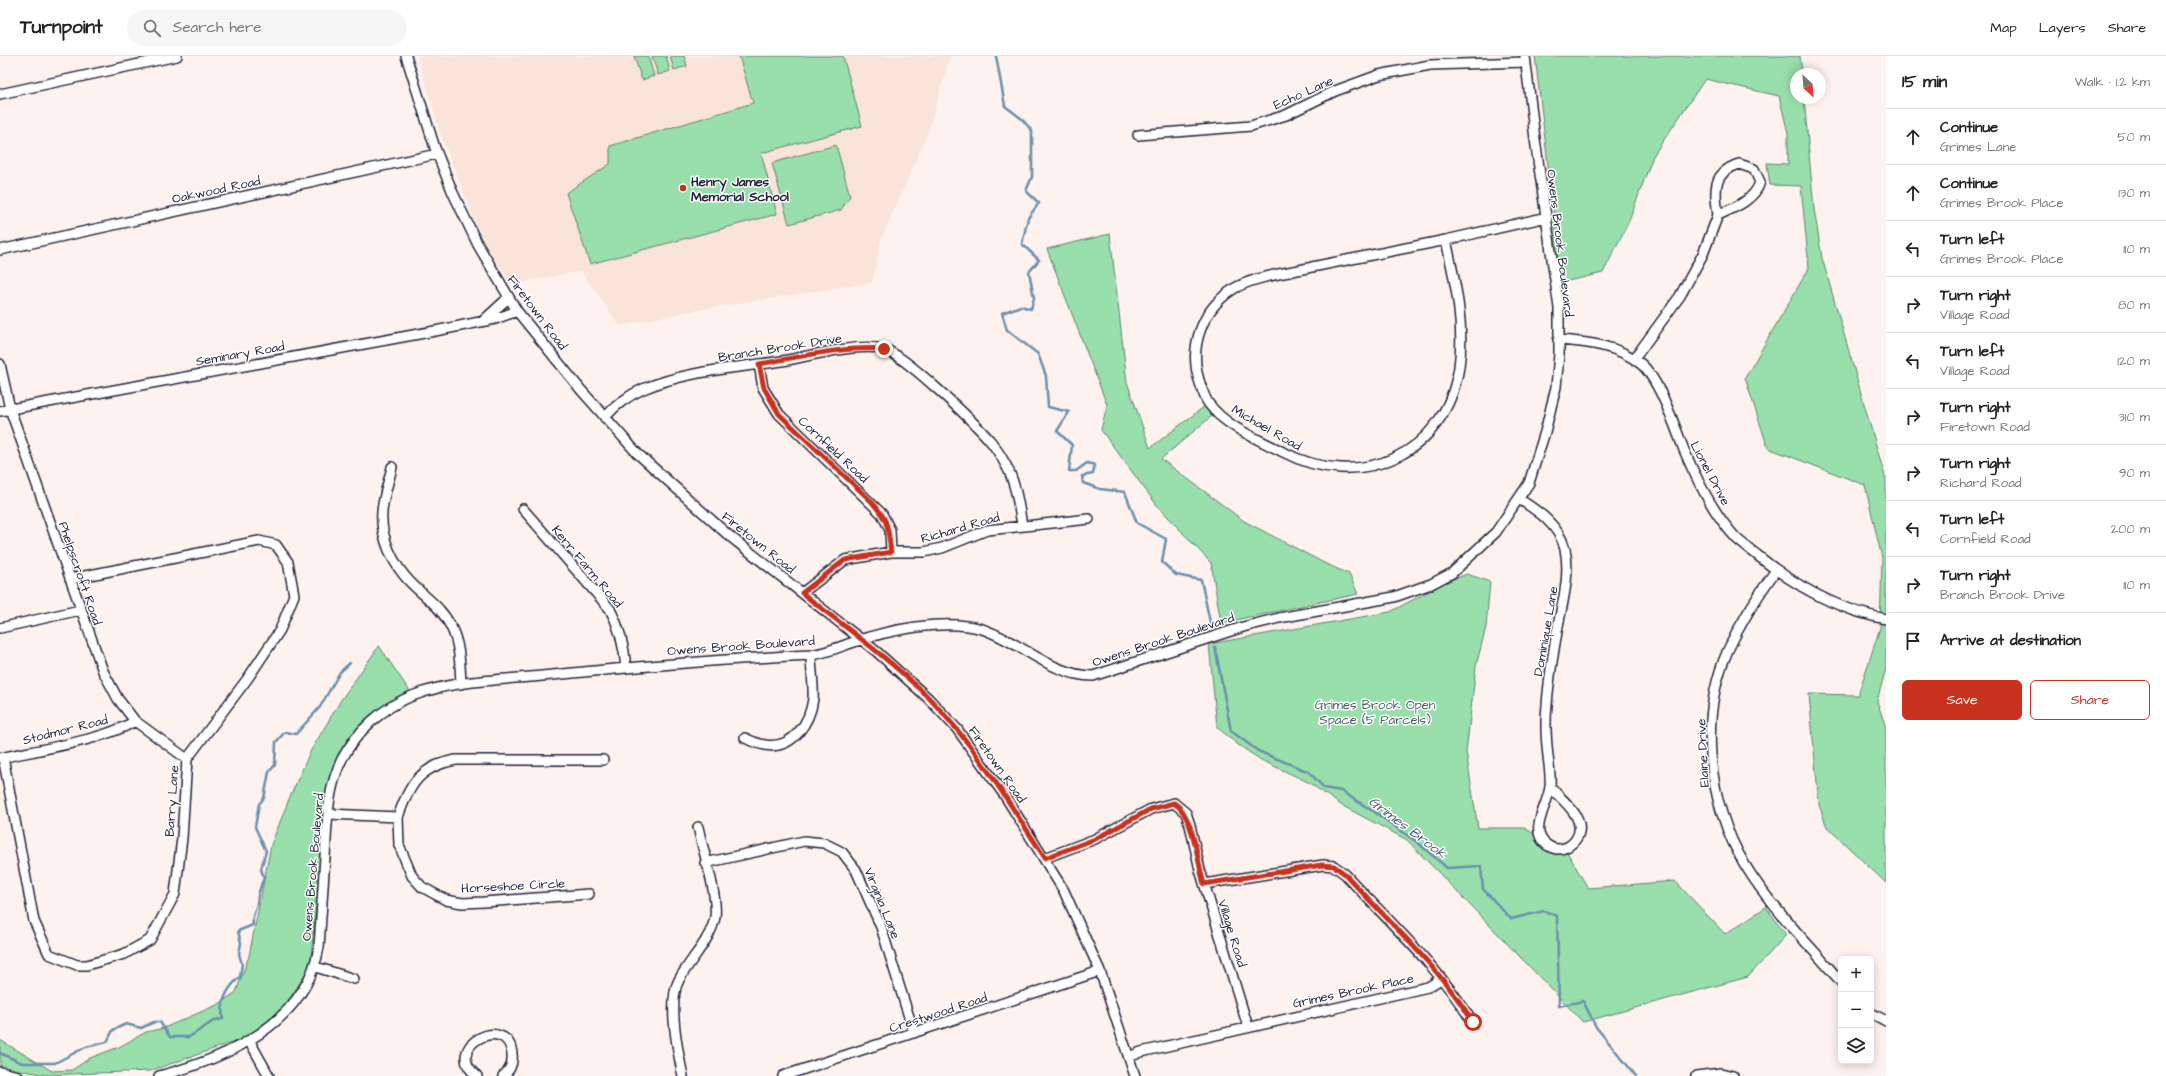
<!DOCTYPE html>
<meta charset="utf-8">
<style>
:root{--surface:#fff;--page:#f6f6f6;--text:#222;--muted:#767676;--line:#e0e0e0;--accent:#c8321e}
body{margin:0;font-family:"Architects Daughter",sans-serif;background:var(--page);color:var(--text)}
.controls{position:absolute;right:12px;bottom:12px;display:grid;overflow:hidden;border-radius:6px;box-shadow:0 2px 10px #0003}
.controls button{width:36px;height:36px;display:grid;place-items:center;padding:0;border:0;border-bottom:1px solid var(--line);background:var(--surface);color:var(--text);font:20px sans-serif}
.compass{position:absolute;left:1790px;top:12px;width:36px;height:36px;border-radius:50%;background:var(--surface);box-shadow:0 2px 10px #0003;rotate:154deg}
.stop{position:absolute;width:12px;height:12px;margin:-9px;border:3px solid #c8321e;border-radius:50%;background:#fff}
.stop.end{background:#c8321e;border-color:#fff;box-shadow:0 1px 4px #0008}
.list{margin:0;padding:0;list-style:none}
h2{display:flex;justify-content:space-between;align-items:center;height:52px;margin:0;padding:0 16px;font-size:17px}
h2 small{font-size:13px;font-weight:400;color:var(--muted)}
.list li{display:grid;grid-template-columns:26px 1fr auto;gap:12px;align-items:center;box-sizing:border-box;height:56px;padding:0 16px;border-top:1px solid var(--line)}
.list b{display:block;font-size:15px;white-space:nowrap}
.list p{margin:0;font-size:13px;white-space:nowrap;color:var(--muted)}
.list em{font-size:13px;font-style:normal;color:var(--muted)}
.actions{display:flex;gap:8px;padding:12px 16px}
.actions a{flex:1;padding:9px 0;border:1px solid var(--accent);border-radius:6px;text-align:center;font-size:14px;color:var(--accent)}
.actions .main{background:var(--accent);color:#fff}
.icon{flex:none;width:22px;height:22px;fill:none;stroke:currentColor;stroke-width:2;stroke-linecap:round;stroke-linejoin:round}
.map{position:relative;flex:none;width:1886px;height:1020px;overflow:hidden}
header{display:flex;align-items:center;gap:24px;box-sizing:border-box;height:56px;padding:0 20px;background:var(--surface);border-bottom:1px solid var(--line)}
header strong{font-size:19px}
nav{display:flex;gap:22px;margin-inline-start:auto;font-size:14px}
.search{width:280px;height:36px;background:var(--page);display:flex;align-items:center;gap:10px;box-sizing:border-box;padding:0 14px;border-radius:22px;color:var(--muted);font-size:15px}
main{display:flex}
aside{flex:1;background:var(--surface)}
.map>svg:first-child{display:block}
.built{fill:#fae3d8}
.green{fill:#99dfab;stroke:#5e8073}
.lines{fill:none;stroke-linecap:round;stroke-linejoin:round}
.stream{stroke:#6a8faf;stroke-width:2.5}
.minor-casing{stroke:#22223b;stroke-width:12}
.minor{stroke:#fff;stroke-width:9}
.route{stroke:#c8321e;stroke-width:5}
.poi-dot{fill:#c8321e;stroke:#fff;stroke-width:1.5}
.labels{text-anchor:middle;stroke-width:3;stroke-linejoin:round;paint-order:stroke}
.street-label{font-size:13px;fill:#22223b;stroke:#fff}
.poi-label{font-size:13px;font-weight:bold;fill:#22223b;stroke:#fff;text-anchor:start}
.park-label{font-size:13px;fill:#465b5d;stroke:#fff}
.water-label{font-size:14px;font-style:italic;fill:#465975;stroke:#fff}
</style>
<header>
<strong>Turnpoint</strong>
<div class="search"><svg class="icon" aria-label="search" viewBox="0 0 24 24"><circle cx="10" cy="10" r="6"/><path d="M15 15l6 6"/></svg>Search here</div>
<nav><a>Map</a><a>Layers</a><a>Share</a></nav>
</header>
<main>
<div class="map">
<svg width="1886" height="1020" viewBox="0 0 1886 1020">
<rect width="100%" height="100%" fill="#fdf2ed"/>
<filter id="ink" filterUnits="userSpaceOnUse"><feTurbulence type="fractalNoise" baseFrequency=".025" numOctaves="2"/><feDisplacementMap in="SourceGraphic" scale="8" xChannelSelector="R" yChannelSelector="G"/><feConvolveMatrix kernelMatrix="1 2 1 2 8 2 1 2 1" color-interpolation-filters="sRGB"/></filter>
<g filter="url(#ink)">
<path class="built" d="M418,0H950L929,73L881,184L872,226L685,256L620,270L581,215L512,228L486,191L441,79Z"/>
<path class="green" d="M634,0H648L654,20L642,24Z
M652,0H666L670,15L658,19Z
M670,0H684L687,10L674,14Z
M739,0H843L862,70L761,97L777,158L590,208L566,137L610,108V90L753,47Z
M1535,0H1800L1802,18H1796V42H1804L1814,153L1822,202L1886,424V612L1877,645L1886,672V827L1827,771L1819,749L1809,638L1858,639L1880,572L1882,502L1865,429L1768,392L1745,322L1809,212L1801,130L1770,129L1767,107L1788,108V77L1779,40L1705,23L1653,100L1629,165L1603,217L1559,227L1554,159Z
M836,89L850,140L841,154L789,168L772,107Z
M1110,178L1127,326L1150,392L1205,350L1213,359L1161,403L1244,465L1324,507L1349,518L1358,538L1221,567L1211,507L1156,448L1101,374L1107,349L1047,193Z
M1467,518L1490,526L1486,571L1476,610L1466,696L1478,772H1524L1531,776L1567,796L1588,832L1675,825L1725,878L1766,851L1786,879L1748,921L1583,966L1407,784L1341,749L1308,726L1261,704L1237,688L1217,671L1209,588L1390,556L1448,525Z
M379,590L411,637L368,661L338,698L325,754L310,912L283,952L258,973L239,984L150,1015L45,1019L0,1010V984L52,1015L72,1014L90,1002L119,991L146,976L164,972L219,948L236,936L249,900L271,789L289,743L310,696L341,644Z"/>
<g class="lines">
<path class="stream" d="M996,0L1005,50L1022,63L1032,75V121L1026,135L1039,147L1028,162L1022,188L1039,204L1029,216L1034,242L1031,253L1021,250L1002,257L1007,274L1038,298L1046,320L1048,351L1069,356L1057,375L1072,389L1069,415H1076L1087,407L1095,409L1093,418L1082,420L1083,427L1100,433L1125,436L1137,467L1166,483L1162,506L1176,519L1201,524L1211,571
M1215,591L1231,675L1258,695L1309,716L1324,732L1341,735L1376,757L1418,787L1447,812L1481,810L1483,833L1511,863L1544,855L1557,860L1559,950L1583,945L1596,971L1636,1020
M0,997L22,1007H55L86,991L107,986L113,974L126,968L141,972L154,966H160L170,981H189L215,964L223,963C220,946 227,932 240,921L242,908L239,898L241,887L238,875L253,869C251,855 256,857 257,847C258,837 260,831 264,822L261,813L266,795L255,771L259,748L264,742L269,716L275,709L276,686L285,676L296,678L320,651L340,616L350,607"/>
<g class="minor-casing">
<path id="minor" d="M406,0L435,92L453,137L478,189L517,255L581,334L637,397L727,478L877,596L929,643L957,673L1005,740L1064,835L1100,915L1135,1020
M0,38L177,0
M1138,79L1251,70L1286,59L1335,35L1379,19L1430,9L1525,6
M1446,184C1455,226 1465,267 1459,311C1445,400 1360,436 1283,396C1258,383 1226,371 1209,348C1205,343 1203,336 1201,330C1187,293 1201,253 1235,232C1257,220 1288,217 1312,211C1357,202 1402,193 1446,184Z
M1446,184L1547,161
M0,194L437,98
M484,264L508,242
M1558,284C1586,286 1618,289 1641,308C1659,323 1675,371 1684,394C1697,425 1713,457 1736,482C1742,488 1750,493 1757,499C1795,530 1838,554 1886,563
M1634,303L1680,240L1703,198L1718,159C1734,152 1755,144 1760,126L1754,113L1739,108C1711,117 1715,136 1718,159
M0,308L10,353L103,615L118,643L135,665L187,703
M759,308L763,332L779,358L882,458L890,474L891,496
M0,355L435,275L495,263L517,255
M605,362C614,350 629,339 643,333C688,314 740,312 788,304C812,299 860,287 883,293C903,297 977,369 992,387C998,395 1004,405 1008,413C1016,430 1019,451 1022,469
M392,411C389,425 383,441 382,456C380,481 393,509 411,527C425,541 441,551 450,569C460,587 460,608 461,628
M1519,443C1538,455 1559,469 1565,493C1570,517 1564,541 1559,565C1554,592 1549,620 1547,649C1545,666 1546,683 1548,700C1549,710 1551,721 1550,730C1549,748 1527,775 1547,789C1550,791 1554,793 1558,793C1565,793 1572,789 1576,783C1589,763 1562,744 1550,731
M523,453L610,553C620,572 624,589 626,611
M1776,514C1758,539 1741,566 1728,594C1698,662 1708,747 1745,809C1771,852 1809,888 1841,926
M802,537L845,504L891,496H924L942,492L987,474L1089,463
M0,572L80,554
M745,682C751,685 758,688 765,689C793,694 810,666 813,643C814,629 811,613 811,599
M3,701L34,865L49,898L77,909H87L124,898L150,884L175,838L182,782L187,703L248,622L280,574L294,539L288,506L276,489L259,485L70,523
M0,702C37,694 105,684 135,665
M328,758L398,761L399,789L412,820L422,831L446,844L462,847L484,846L589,838
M398,761C409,729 420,710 456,704H603
M1045,802L1095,783L1151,753L1174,747L1186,757L1190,769L1200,814L1248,971
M705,807L804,785L824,787L842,796L856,814L881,871L914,977
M1204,828L1323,809L1334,810L1345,818C1389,866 1439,911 1473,967
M316,911L354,923
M1871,957L1886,965
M249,984L269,1020
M1129,1001L1141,996L1428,931L1441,923
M0,1016L18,1020
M159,1020C227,1002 306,968 319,891C321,861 323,831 325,801C327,769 327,733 342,703C357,675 382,652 412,640C453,624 499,624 542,620C631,611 721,603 811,599C825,597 837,592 851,587C887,574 946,562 982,573C1020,585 1052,620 1093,620L1243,571L1279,562L1394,541L1431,528L1452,517L1496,476L1529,427L1545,376L1556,331L1559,298V252L1535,83L1525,0
M477,1020C440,991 508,956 512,998C513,1007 510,1015 503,1020
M683,1020C678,997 667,945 679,924C690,903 711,884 715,861C718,839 703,795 698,771
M783,1020L1100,915
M1696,1020L1721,1017L1733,1020"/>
</g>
<use href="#minor" class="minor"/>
</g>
</g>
<g class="lines" filter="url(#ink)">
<path class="route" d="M884,293C842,290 800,301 759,308L764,332L779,358L871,445C890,467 887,469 891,496L845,504L802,537C845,571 890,603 929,642C975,689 1009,747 1045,802L1095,783L1151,753L1174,747C1194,759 1197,805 1204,828L1322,809L1334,810L1345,818C1389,866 1439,911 1473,966"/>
</g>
<circle class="poi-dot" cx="683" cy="132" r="4"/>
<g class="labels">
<g class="street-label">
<text transform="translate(1303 36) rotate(-24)" y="5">Echo Lane</text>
<text transform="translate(216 133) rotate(-12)" y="5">Oakwood Road</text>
<text transform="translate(1561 187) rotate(83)" y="5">Owens Brook Boulevard</text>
<text transform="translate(538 256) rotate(53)" y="5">Firetown Road</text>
<text transform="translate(780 291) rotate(-9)" y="5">Branch Brook Drive</text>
<text transform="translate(240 297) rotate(-10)" y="5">Seminary Road</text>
<text transform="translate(1267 371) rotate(30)" y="5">Michael Road</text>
<text transform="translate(834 393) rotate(43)" y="5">Cornfield Road</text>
<text transform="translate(1711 417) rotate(62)" y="5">Lionel Drive</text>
<text transform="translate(960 471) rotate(-16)" y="5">Richard Road</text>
<text transform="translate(759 486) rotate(39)" y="5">Firetown Road</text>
<text transform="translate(588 510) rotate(50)" y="5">Kerr Farm Road</text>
<text transform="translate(81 517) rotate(71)" y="5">Phelpscroft Road</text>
<text transform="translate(1545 575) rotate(-80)" y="5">Dominique Lane</text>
<text transform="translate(1163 583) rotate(-18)" y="5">Owens Brook Boulevard</text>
<text transform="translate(741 589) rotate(-4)" y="5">Owens Brook Boulevard</text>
<text transform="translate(65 673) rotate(-14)" y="5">Stodmor Road</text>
<text transform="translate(1702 697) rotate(-93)" y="5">Elaine Drive</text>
<text transform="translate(998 708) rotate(55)" y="5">Firetown Road</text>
<text transform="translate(171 745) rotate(-86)" y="5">Barry Lane</text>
<text transform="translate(312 811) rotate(-85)" y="5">Owens Brook Boulevard</text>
<text transform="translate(513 829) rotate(-3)" y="5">Horseshoe Circle</text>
<text transform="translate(883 847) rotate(68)" y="5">Virginia Lane</text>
<text transform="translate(1233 877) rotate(73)" y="5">Village Road</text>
<text transform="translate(1353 934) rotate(-12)" y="5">Grimes Brook Place</text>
<text transform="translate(938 956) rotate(-18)" y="5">Crestwood Road</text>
</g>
<g class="poi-label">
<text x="691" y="130">Henry James<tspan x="691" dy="15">Memorial School</tspan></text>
</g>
<g class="park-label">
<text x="1375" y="653">Grimes Brook Open<tspan x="1375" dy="15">Space (5 Parcels)</tspan></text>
</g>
<g class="water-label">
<text transform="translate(1408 771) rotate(37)" y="5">Grimes Brook</text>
</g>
</g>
</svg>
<div class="controls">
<button>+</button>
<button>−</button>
<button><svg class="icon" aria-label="layers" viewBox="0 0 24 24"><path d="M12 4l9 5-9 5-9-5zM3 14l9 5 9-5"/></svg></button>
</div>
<svg class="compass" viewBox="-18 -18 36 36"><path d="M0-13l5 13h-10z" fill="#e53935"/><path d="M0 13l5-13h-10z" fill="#767676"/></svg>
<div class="stop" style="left:1473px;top:966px"></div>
<div class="stop end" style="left:884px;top:293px"></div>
</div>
<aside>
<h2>15 min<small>Walk · 1.2 km</small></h2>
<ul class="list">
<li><svg class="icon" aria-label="ahead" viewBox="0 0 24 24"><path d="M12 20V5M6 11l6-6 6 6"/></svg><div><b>Continue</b><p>Grimes Lane</p></div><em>50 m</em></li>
<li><svg class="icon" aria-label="ahead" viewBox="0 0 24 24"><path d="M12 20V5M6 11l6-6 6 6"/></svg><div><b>Continue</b><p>Grimes Brook Place</p></div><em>130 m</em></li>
<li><svg class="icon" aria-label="left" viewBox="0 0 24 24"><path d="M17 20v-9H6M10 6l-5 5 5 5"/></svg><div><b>Turn left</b><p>Grimes Brook Place</p></div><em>110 m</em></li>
<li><svg class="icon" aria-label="right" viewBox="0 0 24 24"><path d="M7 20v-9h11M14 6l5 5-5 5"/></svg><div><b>Turn right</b><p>Village Road</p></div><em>80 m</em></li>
<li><svg class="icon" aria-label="left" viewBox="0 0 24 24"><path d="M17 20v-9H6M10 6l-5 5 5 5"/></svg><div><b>Turn left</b><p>Village Road</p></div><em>120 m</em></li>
<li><svg class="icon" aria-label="right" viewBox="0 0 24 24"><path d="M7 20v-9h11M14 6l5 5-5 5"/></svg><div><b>Turn right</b><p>Firetown Road</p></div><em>310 m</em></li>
<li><svg class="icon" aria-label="right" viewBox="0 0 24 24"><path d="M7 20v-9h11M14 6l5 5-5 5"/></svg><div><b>Turn right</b><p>Richard Road</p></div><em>90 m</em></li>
<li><svg class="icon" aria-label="left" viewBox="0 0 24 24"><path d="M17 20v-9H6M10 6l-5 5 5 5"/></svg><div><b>Turn left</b><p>Cornfield Road</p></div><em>200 m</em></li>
<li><svg class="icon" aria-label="right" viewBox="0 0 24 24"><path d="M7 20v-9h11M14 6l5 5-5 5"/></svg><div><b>Turn right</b><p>Branch Brook Drive</p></div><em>110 m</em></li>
<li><svg class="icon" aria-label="arrive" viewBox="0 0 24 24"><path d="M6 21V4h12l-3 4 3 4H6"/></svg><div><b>Arrive at destination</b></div></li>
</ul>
<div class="actions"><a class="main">Save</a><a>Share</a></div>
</aside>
</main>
